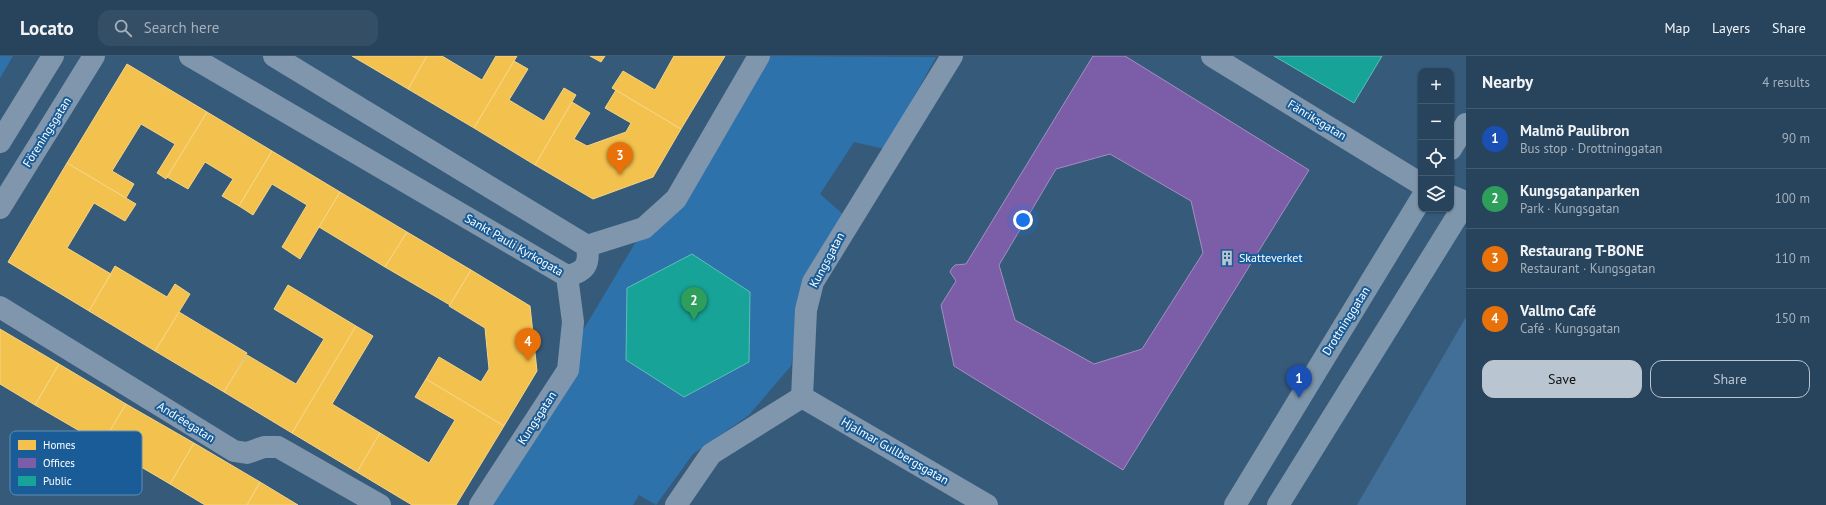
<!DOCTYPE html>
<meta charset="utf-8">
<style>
:root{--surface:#28445c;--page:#344e65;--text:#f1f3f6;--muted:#a5b0bb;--line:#445c72;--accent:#b9c5d0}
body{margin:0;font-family:"PT Sans",sans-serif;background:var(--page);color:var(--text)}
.controls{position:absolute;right:12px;top:12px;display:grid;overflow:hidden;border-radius:8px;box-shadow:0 1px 3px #0004}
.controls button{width:36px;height:36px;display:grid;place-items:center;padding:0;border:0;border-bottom:1px solid var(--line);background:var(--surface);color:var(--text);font:20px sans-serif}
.you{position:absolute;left:1023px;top:164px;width:14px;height:14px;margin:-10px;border:3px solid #fff;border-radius:50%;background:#1a73e8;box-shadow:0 0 0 6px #1a73e833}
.badge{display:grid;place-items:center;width:26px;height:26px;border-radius:50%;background:var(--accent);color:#fff;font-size:13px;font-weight:700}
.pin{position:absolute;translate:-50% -33px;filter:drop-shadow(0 1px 2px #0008)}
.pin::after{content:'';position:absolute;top:21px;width:14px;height:12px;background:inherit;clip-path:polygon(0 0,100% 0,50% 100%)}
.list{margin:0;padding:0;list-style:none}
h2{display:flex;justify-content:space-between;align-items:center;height:52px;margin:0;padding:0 16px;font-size:17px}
h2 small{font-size:13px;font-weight:400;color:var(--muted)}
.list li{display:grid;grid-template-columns:26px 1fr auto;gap:12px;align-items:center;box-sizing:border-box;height:60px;padding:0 16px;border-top:1px solid var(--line)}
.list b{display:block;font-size:15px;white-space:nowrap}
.list p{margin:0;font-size:13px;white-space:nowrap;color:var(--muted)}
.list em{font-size:13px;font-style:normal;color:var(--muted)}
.actions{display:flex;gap:8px;padding:12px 16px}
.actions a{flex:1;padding:9px 0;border:1px solid var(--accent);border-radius:12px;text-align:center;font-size:14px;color:var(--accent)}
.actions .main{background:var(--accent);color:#111}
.icon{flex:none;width:22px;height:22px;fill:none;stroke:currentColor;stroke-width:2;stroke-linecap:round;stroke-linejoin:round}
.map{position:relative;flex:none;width:1466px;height:449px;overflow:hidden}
header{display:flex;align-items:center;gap:24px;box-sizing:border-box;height:56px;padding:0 20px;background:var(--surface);border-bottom:1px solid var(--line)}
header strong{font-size:19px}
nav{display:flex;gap:22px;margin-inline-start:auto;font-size:14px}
.search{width:280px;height:36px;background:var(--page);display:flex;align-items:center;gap:10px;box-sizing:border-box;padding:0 14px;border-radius:12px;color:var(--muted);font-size:15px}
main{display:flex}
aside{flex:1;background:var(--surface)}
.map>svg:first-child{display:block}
.green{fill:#2e72ac}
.water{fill:#426f98}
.homes{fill:#f2c14e;stroke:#f6d483}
.offices{fill:#7b5ea7;stroke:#a38ec1;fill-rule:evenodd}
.public{fill:#17a398;stroke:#5dbfb7}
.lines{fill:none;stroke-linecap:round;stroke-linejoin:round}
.minor{stroke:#7f96ad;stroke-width:22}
.major{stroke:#7e96ab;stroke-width:22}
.labels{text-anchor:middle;stroke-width:4;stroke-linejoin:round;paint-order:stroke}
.street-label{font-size:12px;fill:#fff;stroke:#195c97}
.poi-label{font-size:12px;fill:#fff;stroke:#195c97;text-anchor:start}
.key{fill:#195c97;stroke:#5e8db6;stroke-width:1}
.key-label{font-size:11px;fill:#fff}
</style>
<header>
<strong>Locato</strong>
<div class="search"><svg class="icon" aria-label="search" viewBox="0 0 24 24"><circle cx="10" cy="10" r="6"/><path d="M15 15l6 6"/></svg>Search here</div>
<nav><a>Map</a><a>Layers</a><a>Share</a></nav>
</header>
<main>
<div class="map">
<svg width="1466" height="449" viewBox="0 0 1466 449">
<rect width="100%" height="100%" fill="#365a7a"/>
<path class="green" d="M0,0H13L0,22Z
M770,0L936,1L885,93L854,86L820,138L845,160L807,219L791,310L749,359L693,398L656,449L639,439L633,449H479L644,172Z"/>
<path class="water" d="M1466,261V449H1357Z"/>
<path class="homes" d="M352,0H427L408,33Z
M427,0H442L482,24L496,0H517L474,72L408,33Z
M590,0H605L601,6Z
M674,0H725L681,73L612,32L623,15L655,34Z
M514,5L528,13L509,44L544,65L564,32L576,39L535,109L474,72Z
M127,8L207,56L166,123L157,117L175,88L141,68L112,115L134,128L126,142L67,107Z
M616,34L681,73L653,121L593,143L535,109L572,46L590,57L574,83L587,90L626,76L631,67L605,52Z
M207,56L272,95L239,150L222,140L233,123L205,106L188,133L167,121Z
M272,95L340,136L300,203L282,191L307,149L272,128L253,159L239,150Z
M67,107L136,148L125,165L94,147L67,192L111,218L89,255L8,206Z
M340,136L407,176L385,211L319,171Z
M407,176L471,214L450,249L385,211Z
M115,210L167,241L175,228L190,238L155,295L89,255Z
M471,214L530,250L537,315L504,370L426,323L439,301L481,326L489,313L485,272L449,250Z
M288,229L356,270L292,377L224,336L247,299L296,328L324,283L274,253Z
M179,256L247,297L224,336L155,295Z
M356,270L373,280L332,348L380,377L357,416L292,377Z
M0,273L59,308L35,349L0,328Z
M59,308L126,348L102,388L35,349Z
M426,323L504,370L456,449H412L357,416L380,377L429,407L455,364L415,341Z
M126,348L194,387L170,428L102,388Z
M194,387L260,426L247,449H205L170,428Z
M260,426L298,449H247Z"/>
<path class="offices" d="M1093,0H1125L1309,114L1123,414L954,310L941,249L956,225L950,216L952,212L955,209L966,208ZM1110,98L1191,145L1203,197L1142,293L1094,308L1015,264L999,209L1056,113Z"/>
<path class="public" d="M1274,0H1382L1354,47Z
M692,198L750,236L749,306L684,341L626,304L627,232Z"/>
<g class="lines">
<path class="minor" d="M190,0L567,220C585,216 590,209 587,190L274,0
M1212,0L1421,128
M0,86L53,0
M1451,140L1466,146
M0,152L94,0
M587,190L644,172L676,143L759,0
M0,251L234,395L247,397L264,391H278L380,449
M802,341L987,449
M480,449L568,314L573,266L567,220
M676,449L711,398L802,341L806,254L813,226L952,0"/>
<path class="major" d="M1451,93L1466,68
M1235,449L1421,143
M1278,449L1466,146"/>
</g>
<defs>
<g id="building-bare" transform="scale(1.2)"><path d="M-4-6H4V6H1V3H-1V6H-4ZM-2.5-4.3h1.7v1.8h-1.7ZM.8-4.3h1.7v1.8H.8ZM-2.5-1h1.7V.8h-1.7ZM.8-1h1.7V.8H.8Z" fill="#b9c5d0" stroke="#195c97" stroke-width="2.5" paint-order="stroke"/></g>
</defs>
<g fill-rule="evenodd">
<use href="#building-bare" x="1227" y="202"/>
</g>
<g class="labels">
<g class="street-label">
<text transform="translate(1317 64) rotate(31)" y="4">Fänriksgatan</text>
<text transform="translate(47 76) rotate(-58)" y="4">Föreningsgatan</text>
<text transform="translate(514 189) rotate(30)" y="4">Sankt Pauli Kyrkogata</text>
<text transform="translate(827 204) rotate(-62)" y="4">Kungsgatan</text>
<text transform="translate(1346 265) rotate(-58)" y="4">Drottninggatan</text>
<text transform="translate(537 362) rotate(-57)" y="4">Kungsgatan</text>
<text transform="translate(186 366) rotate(32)" y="4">Andréegatan</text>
<text transform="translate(895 395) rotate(30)" y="4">Hjalmar Gullbergsgatan</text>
</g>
<g class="poi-label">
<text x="1239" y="206">Skatteverket</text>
</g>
</g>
<rect x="10" y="375" width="132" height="64" rx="6" class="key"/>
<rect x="18" y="384" width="18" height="10" fill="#f2c14e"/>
<rect x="18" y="402" width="18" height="10" fill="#7b5ea7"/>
<rect x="18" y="420" width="18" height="10" fill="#17a398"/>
<g class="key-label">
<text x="43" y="393">Homes</text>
<text x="43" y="411">Offices</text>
<text x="43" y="429">Public</text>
</g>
</svg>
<div class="controls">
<button>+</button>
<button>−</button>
<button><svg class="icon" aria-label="locate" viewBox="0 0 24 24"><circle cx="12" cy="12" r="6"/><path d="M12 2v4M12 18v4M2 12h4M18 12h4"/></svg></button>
<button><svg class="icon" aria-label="layers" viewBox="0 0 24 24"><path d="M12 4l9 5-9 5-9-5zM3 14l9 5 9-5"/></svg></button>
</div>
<div class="you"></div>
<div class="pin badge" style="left:1299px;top:342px;background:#1a4fb4">1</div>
<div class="pin badge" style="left:694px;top:264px;background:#2e9e5b">2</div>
<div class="pin badge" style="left:620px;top:119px;background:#e8710a">3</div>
<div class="pin badge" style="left:528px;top:305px;background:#e8710a">4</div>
</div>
<aside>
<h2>Nearby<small>4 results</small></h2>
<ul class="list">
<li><span class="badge" style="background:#1a4fb4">1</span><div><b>Malmö Paulibron</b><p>Bus stop · Drottninggatan</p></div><em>90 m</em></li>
<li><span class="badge" style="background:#2e9e5b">2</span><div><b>Kungsgatanparken</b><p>Park · Kungsgatan</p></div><em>100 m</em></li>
<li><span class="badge" style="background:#e8710a">3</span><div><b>Restaurang T-BONE</b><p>Restaurant · Kungsgatan</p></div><em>110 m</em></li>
<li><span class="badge" style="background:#e8710a">4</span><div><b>Vallmo Café</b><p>Café · Kungsgatan</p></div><em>150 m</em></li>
</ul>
<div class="actions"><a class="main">Save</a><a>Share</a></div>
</aside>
</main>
